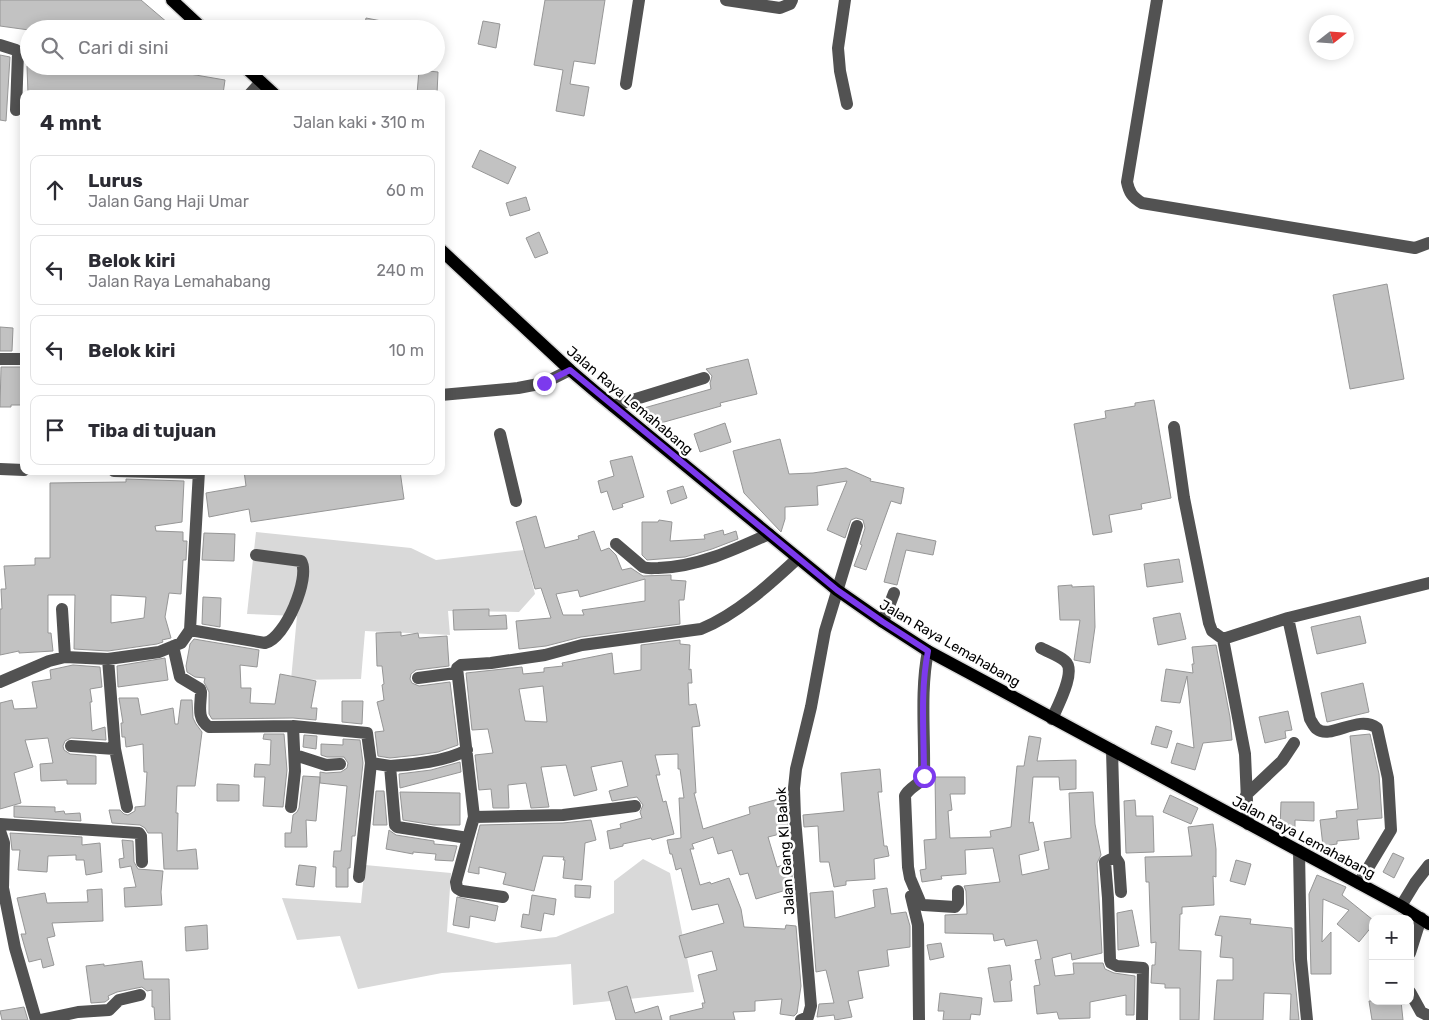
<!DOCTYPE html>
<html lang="id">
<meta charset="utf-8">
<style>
:root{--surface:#fff;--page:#f7f7f7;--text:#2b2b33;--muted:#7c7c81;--line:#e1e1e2}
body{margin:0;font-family:Rubik,sans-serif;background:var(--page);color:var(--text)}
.controls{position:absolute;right:15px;bottom:15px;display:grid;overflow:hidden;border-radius:10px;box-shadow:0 2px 12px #0003}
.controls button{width:45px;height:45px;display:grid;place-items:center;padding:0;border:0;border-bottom:1px solid var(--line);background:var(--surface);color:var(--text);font:25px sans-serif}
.compass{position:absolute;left:1309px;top:15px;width:45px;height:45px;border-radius:50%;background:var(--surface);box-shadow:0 2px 12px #0003;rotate:73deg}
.stop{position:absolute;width:15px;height:15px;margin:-11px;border:4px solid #7c3aed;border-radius:50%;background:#fff}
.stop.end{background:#7c3aed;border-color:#fff;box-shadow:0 1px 5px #0008}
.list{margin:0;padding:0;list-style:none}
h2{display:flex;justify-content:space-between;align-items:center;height:65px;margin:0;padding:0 20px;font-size:21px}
h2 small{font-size:16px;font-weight:400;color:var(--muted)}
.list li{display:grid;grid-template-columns:32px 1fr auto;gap:15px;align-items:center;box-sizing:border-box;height:70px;margin:0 10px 10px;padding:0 10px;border:1px solid var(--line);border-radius:10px}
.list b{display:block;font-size:19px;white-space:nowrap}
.list p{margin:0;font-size:16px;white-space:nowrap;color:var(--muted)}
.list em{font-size:16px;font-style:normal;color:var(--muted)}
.icon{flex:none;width:28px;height:28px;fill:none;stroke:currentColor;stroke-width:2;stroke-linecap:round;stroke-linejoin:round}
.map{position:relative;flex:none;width:1429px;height:1020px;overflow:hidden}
.search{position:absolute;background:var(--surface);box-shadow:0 2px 12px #0003;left:20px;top:20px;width:425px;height:55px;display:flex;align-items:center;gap:12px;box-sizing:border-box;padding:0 18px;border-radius:28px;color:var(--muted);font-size:19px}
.panel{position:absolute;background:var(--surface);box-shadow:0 2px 12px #0003;left:20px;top:90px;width:425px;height:385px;border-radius:10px}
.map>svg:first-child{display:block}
.green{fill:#d9d9d9}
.building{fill:#c2c2c2;stroke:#969696;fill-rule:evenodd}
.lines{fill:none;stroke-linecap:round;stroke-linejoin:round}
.major-casing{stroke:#dbdbdb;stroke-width:15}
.minor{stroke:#525252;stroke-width:12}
.major{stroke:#000;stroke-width:12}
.route{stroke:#7c3aed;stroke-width:6}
.labels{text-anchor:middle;stroke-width:5;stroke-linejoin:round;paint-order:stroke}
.street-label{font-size:14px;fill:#000;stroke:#fff}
</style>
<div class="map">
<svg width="1429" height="1020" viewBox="0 0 1429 1020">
<rect width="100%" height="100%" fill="#fff"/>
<path class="green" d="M256,532L411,548L436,560L524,550L535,594L519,612L448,611L450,635L365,631L361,679L291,680L297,616L247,614Z
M643,859L670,873L694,992L573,1005L571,964L442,973L358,989L340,936L297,940L282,898L361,903L365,865L451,873L447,932L496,943L556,937L614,913V881Z"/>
<path class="building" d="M0,0H141L175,29H29V30L0,26Z
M545,0H605L595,64L574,61L570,84L589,87L584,116L556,111L563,70L534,65Z
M366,18L397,24L396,29H364Z
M483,21L500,24L496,48L478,44Z
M0,55L10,57L6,121L0,120Z
M27,66H179L178,72L225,80L223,94H28Z
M419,70L438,72L437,94H417Z
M480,150L516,167L508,184L472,167Z
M526,197L530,210L510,216L506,203Z
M539,232L548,253L535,258L526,238Z
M1387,284L1404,379L1350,389L1333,295Z
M0,327L13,328L12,351H0Z
M748,359L757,394L720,403L721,406L650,426L648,425L644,408L711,389L710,383L712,376L706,369Z
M1,367H24V405H11V407H0Z
M1154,400L1171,498L1141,504L1142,509L1109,515L1112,532L1093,535L1074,424L1106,418L1105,411L1135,406V403Z
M725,423L731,442L700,452L694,434Z
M780,439L789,474L813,473L846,468L871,479L870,481L904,488L901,504L891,501L866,570L854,566L862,545L860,544L865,528L863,520L856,518L851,520L845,538L827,530L847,481L817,486L818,505L785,507V519L781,532L744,493L733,451Z
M632,456L644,497L622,504L623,507L613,510L607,491L601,493L598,481L614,476L610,461Z
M244,471H400L404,499L251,522L249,509L209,517L206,493L246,486Z
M126,479L184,481L182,522L155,526L156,531L183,532V541H187L186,560H183L181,594L169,593L165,617L171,638L162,640L163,642L157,644L108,651L74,649L75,595H48V633H51L53,651L19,653V651L0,655V609H2L1,589H6L4,566L35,565V558H50V483L126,482ZM111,595L146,597L144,618L111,623Z
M683,486L687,498L671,504L667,491Z
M536,516L545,548L579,539L578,536L594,531L601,551L609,548L616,555L622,570L631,568L643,576L671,575V580L686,581L684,600H679L680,624L581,637L546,646L519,649L516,621L551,618L541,588L535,589L516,522ZM645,579V601L582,610L584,615H563L556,594L578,590L580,597Z
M659,520L672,522L670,541L705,539L704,535L723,530L724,535L736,531L738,539L712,549L685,557L647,560L642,555V522H658Z
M204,533L235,534L234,561L202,560Z
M897,533L936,541L933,555L906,550L897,585L884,582Z
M1179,559L1183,582L1147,587L1144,564Z
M1072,585V587L1094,586L1095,627L1090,663L1074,660L1080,620H1060L1058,586Z
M203,597L221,598L220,627L202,624Z
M489,609V616L506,615L507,629L454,630L453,610Z
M1180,613L1186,639L1158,645L1153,618Z
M1360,616L1366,643L1317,654L1311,627Z
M401,632V636L418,633L419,638L447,636L449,666L416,670L411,674L410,679L412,683L419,686L450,682L458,745L438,752L418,755L390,758L378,756L375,732L384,731L377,702L384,700L382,685L384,684L382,666H377L376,633Z
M194,639L259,650L257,667L240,665L241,688H251L250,703L275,704L280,674L316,681L311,708H317L316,720L293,718L212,719L209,714V692L204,682L205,678L195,677L187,672L186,666L190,644Z
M680,640V644L690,645L689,670L691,669L692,683H688L689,705L696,704L700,726L692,727L696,793H694L703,829L750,814L749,807L786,797L788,832L768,837L777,867L788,863L792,875L793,888L756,899L748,873L740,875L732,850L718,854L713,837L692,844L694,849H690L700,885L710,882L711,884L729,878L741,909L744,927L785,929L786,925L796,926L801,986L797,1013L794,1016L780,1014L782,999L755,1001V1011L733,1012L735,1020H670V1016L703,1008L702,1003H705L698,975L717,970L712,951L685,958L679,936L724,923L718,904L692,910L681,868L676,870L672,854H670L667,840L681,838L679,798H684L680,769H678V754L655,755L660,775H656L663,802L666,801L674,834L652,840L651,838L623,844V846L610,849L607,831L621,828L620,824L642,818L640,812L643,805L637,797L612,801L609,791L628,786L622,761L591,767L597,790L574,796L566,765L541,767L549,807L531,808L526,783L508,785L509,808H493L491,789L479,790L475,755L493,753L488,729L472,730L466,673L522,667L523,674L544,672V668L563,666L562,663L612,653L614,674L641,670V645ZM543,686L547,722L525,721L519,689Z
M1216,645L1230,717L1232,740L1203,743L1195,770L1171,763L1177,743L1194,748L1187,676L1180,703L1161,701L1166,669L1193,673L1192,664H1194L1192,647Z
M165,658L168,680L118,687L117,666Z
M73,665L100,667L102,687L90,689L92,702H90L92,731L105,727L106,740L71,738L65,741L63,746L64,750L70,754L96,756V784H67V780L41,781L40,764L53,763L48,738L25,740L33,767L14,773L21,803L0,809V703L12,700L14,709L37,708L32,682L51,679L50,670Z
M1363,683L1369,712L1327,722L1321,693Z
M119,698H138L141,715L173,708L175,724H178L181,700H192L193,718L196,724L202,732L195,786H177L176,813H178L177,851L196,849L198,869H164L162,833H148L145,828L140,825L112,823L109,810H120L124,814L128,815L135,811V807L145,806L147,772H144L143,744L126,747L125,737H122L121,723H123Z
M342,701H363L362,724L342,722Z
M1288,711L1292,730L1285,731L1286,738L1265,743L1259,717Z
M1156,726L1172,731L1167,748L1151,744Z
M264,734H284L287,770L283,807L263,806L265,777H254L255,764L270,765L271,740L263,739Z
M1370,734L1379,774L1382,818L1357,820L1359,839L1337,841V844L1323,846L1320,820L1337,818L1336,811L1358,809L1350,736Z
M304,735L317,736L316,749L303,747Z
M1029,736L1041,738L1037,761L1076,760V789L1060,790L1059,777H1033L1029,823L1033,822L1039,850L1019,855L1022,875L1049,869L1044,842L1071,838L1069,793L1093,792L1095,824L1101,855L1097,863L1102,953L1072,960L1071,953L1052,958L1055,976L1074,974L1073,963H1103L1105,969L1114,973L1135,976L1134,1015H1126V995L1090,1002V1018L1059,1019L1057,1012L1037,1014L1034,986L1040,985L1035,960L1041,959L1037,940L1006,946L1004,939L994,941L993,934L945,933V915L967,914L966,891L964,886L1000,882L993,848L965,850L966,874L941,876L942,879L922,882L920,870L926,869L924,840L936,839L935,777H965V794H950L952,810L948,811L950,838L991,837L990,831L1011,827L1017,766H1024Z
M343,739L360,740L363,763L355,836H352L350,868H348V887H336V867H333L334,851H341L347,786L320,783V772L326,773L341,772L347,768L348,763L344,757H327L321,755V744L343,745Z
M460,762L461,772L400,788L399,774L431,770Z
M880,769L882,792H878L884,846H887L889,856L874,859L875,879L846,881V885L834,887L829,862H820L818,826L804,827L803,815L844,811L841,773Z
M303,776L320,777L316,821L306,820L307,847H285V833H291L293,815L297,812L299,808Z
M217,784L239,785V801H217Z
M376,791H384L387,825H373Z
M400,792L460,793V825H434L403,820Z
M1170,795L1198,808L1191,824L1163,812Z
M1135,800L1136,816H1153L1154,852L1126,853L1124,801Z
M1281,802H1314V821L1295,820V827H1280Z
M14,806L55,807V812L64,811L65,814L80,813L81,821L14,817Z
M591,820L596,840L585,843L582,880L563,878L565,860H563L564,857L543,856L534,891L503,884L506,873L479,867V874L468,872L480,825L563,823Z
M1213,824L1216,849V877L1213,876L1214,905L1182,907V914H1180L1179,950L1201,951L1199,1020H1180V988H1165V984L1151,983L1152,965H1155L1156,942L1151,943L1149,882H1146L1145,857L1192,856L1188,827Z
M389,830L396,835L434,841V844L457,846L453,861L435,860L436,854L413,852V854L386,849Z
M10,833L82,837V845L100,843L102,872L86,875L84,860H76V855L48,856L47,872L18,870L20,850H12Z
M122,840L133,841L134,862L138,869L163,871L161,892L162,905L125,907L124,888L136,887L131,866L120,868L119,859L124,858Z
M1393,853L1404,858L1394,878L1383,872Z
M1236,860L1251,864L1245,885L1230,881Z
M299,865L316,867L314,887L296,885Z
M1317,875L1346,887L1342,895L1373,920V925L1359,942L1337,924L1349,910L1323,899L1322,942L1331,932V974H1311L1309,894Z
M575,885L591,886L590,898L575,897Z
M887,888L891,914L906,912L910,926V947L887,950L889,966L858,971L863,998L848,1001L852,1017L835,1020L834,1015L817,1017L819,1004L834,1003L826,970L816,972L810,893L833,891L835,918L875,907L873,890Z
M102,889L103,921L52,923L55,936L47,938L54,965L43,968L41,959L29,962L21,934H26L17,898L45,893L47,903L88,902L87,890Z
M532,895L556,899L554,915L544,913L541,931L521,927L523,914L529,915Z
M457,897L498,906L495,921L470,916L469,928L453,925Z
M1132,910L1139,946L1118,950L1117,913Z
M1220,916L1251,919L1250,924L1292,928L1293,960L1299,1020H1290L1291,994L1264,993L1263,1020H1214L1217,980H1233V958L1220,957L1222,936L1215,935Z
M207,925L208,949L186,951L185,927Z
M941,943L944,957L930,960L927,945Z
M142,961L144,979H169L170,1020H155L154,1007H152V990L147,991L142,987L117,992L108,996L109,999L105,1002L91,1003L86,966L104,964V966Z
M1010,965L1012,980L1010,981L1012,1001L994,1002L988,968Z
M627,986L635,1013L658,1006L662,1020H616L608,992Z
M940,993L982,998L980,1015L971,1014L970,1020H943L944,1011H938Z
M1369,1001H1401L1403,1020H1372Z
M24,1007L28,1020H2L0,1011Z"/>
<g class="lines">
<g class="major-casing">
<path id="major" d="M172,0L203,29
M244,66L274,94
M441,250L570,370L597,393L837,590L883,622L928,651L969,673L1401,906L1429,924"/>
</g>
<path class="minor" d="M726,0L780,8L790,4L792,0
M845,0L838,48L840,71L847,104
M1157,0L1127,182C1129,192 1132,197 1142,203L1415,248L1429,243
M0,45L16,50L18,53L16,110
M626,84L639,0
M250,94L261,82
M0,359H24
M441,395L518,388L544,383L570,370
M613,406L704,378
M1174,427L1184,498L1209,623L1212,631L1223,639L1245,754L1248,824
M500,434L516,501
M0,469L24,470
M114,471L199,473
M616,544L643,567C648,569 653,568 658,568C697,567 734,550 769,534
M62,609L65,657
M1288,618L1310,719C1312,722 1314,727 1317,729C1331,740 1358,714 1377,728L1388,778L1391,830L1359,883
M883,622L894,593
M190,630L265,643C285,639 311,577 301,561L256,555
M1223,639L1288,618L1429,583
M173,646L180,677L200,689L201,692C201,704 196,719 209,727L293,726L367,733L371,763L359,877
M1041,648C1048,652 1058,655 1065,661C1077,671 1057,707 1052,719
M928,651C920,691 925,734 924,776C920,785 909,787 905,796L908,867L910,878L921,904L923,905L955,907L958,903V891
M108,659L115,749L127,807
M418,678L456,673
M0,682L49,661L65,657L108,659L159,652L181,643L190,630L199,471
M71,746L115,749
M1112,750L1115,857L1119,863L1121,892
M295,755L326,765L340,764
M371,763L390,766L395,825L397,827L468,838L474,817L457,668L461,665L491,663L545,655L582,645L701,629C736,615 770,584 798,558
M390,766C412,765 447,761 467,750
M1246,795L1282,761L1294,743
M291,807L295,771L293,726
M474,817L563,815L635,806
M0,824L139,833L141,836L142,862
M0,831L4,843L3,888L15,948L36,1020
M468,838L456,882L457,888L462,891L503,897
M1299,851L1301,959L1307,1020
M1115,857L1105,862L1108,898L1110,960L1111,963L1117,966L1143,968L1142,1020
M911,896L918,925L919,1020
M1401,906L1415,883L1429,865
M1410,953L1421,918
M1410,992L1421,1012L1429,1016
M40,1020L78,1012L109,1010L119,1000L140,995
M801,1020L808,1017L811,1006L795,818L794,788L796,769L811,707L825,631L857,526"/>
<use href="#major" class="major"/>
</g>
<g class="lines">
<path class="route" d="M544,383L570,370L837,590L883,622L928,651C920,691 924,734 924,776"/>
</g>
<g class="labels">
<g class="street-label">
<text transform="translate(630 400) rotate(40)" y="5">Jalan Raya Lemahabang</text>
<text transform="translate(950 643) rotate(30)" y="5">Jalan Raya Lemahabang</text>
<text transform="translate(1304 837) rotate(28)" y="5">Jalan Raya Lemahabang</text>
<text transform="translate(785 851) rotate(-94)" y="5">Jalan Gang Kl Balok</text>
</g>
</g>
</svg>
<div class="controls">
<button>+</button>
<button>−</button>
</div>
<svg class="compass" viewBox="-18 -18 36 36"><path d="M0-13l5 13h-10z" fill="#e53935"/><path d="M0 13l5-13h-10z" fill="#7c7c81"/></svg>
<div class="stop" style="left:924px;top:776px"></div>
<div class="stop end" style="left:544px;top:383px"></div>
<div class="search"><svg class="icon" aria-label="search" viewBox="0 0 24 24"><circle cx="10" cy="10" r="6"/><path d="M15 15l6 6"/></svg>Cari di sini</div>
<section class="panel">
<h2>4 mnt<small>Jalan kaki · 310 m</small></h2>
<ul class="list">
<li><svg class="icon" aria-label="ahead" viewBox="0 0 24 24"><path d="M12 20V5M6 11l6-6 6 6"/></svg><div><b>Lurus</b><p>Jalan Gang Haji Umar</p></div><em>60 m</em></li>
<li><svg class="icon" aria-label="left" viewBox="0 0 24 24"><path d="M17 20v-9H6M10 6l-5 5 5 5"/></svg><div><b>Belok kiri</b><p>Jalan Raya Lemahabang</p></div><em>240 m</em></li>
<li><svg class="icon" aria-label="left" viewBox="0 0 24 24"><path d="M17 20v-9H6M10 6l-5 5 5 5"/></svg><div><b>Belok kiri</b></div><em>10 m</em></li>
<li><svg class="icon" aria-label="arrive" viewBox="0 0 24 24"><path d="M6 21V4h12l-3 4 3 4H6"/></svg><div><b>Tiba di tujuan</b></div></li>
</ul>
</section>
</div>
